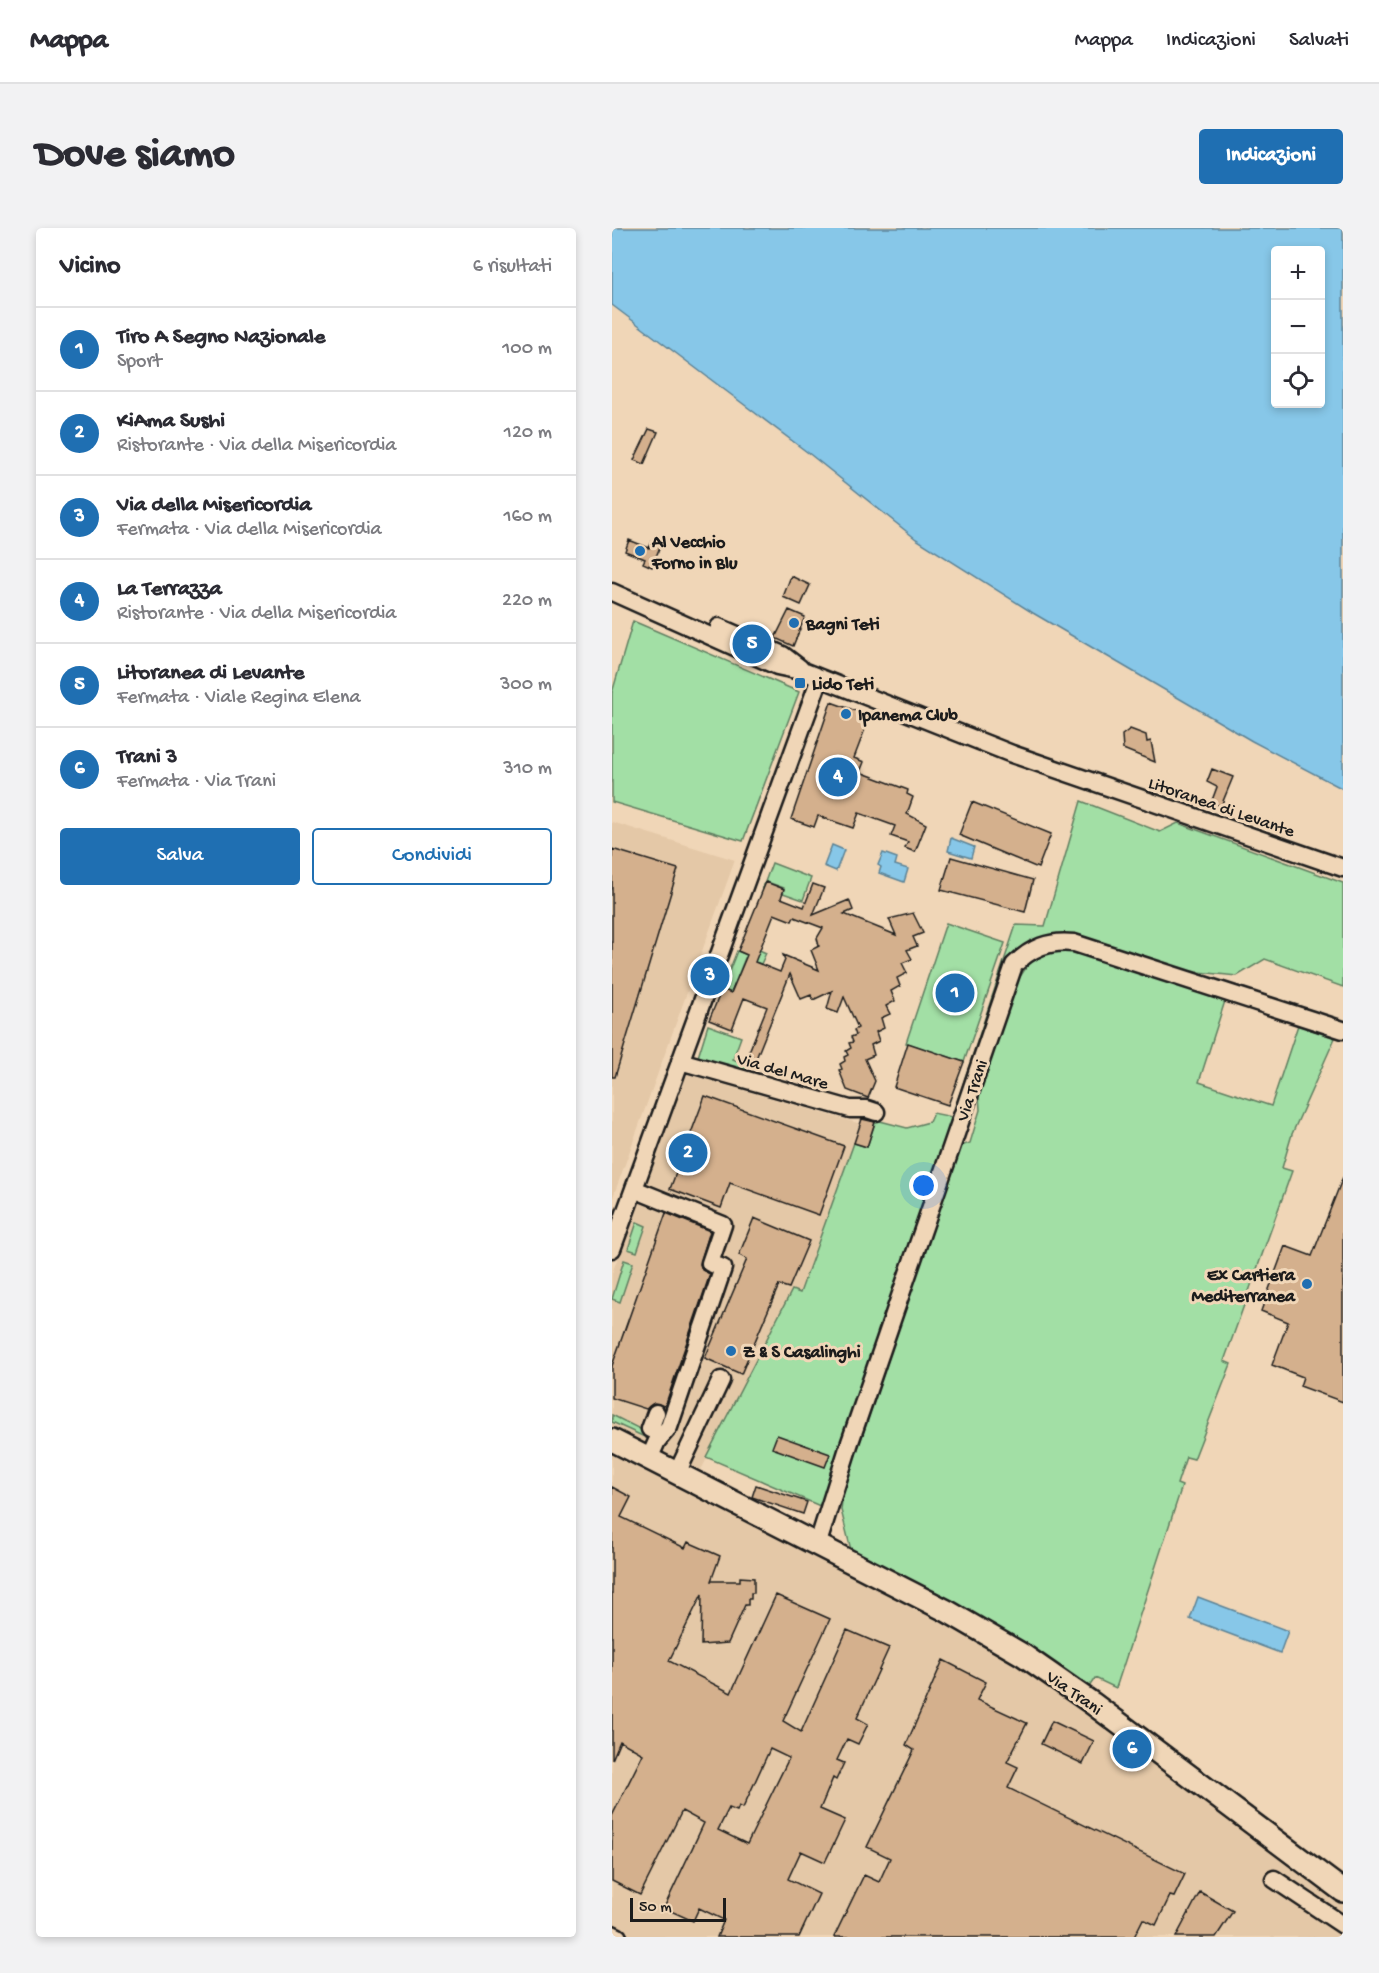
<!DOCTYPE html>
<html lang="it">
<meta charset="utf-8">
<style>
:root{--surface:#fff;--page:#f2f2f3;--text:#2b2b33;--muted:#7c7c81;--line:#e1e1e2;--accent:#1f6fb2}
body{margin:0;font-family:"Gochi Hand",sans-serif;background:var(--page);color:var(--text)}
.controls{position:absolute;right:18px;top:18px;display:grid;overflow:hidden;border-radius:6px;box-shadow:0 3px 9px #0003}
.controls button{width:54px;height:54px;display:grid;place-items:center;padding:0;border:0;border-bottom:2px solid var(--line);background:var(--surface);color:var(--text);font:30px sans-serif}
.scale{position:absolute;left:18px;bottom:15px;width:96px;box-sizing:border-box;padding-left:6px;border:3px solid #1c1c1c;border-top:0;font-size:16px;line-height:21px;white-space:nowrap;color:#1c1c1c;-webkit-text-stroke:4px #f0d6b7;paint-order:stroke}
.you{position:absolute;left:312px;top:958px;width:21px;height:21px;margin:-15px;border:4px solid #fff;border-radius:50%;background:#1a73e8;box-shadow:0 0 0 9px #1a73e833}
.badge{display:grid;place-items:center;width:39px;height:39px;border-radius:50%;background:var(--accent);color:#fff;font-size:20px;font-weight:700}
.pin{position:absolute;translate:-50% -50%;border:3px solid #fff;box-shadow:0 2px 6px #0006}
.list{margin:0;padding:0;list-style:none}
h2{display:flex;justify-content:space-between;align-items:center;height:78px;margin:0;padding:0 24px;font-size:26px}
h2 small{font-size:20px;font-weight:400;color:var(--muted)}
.list li{display:grid;grid-template-columns:39px 1fr auto;gap:18px;align-items:center;box-sizing:border-box;height:84px;padding:0 24px;border-top:2px solid var(--line)}
.list b{display:block;font-size:22px;white-space:nowrap}
.list p{margin:0;font-size:20px;white-space:nowrap;color:var(--muted)}
.list em{font-size:20px;font-style:normal;color:var(--muted)}
.actions{display:flex;gap:12px;padding:18px 24px}
.actions a{flex:1;padding:14px 0;border:2px solid var(--accent);border-radius:6px;text-align:center;font-size:21px;color:var(--accent)}
.actions .main{background:var(--accent);color:#fff}
.icon{flex:none;width:33px;height:33px;fill:none;stroke:currentColor;stroke-width:2;stroke-linecap:round;stroke-linejoin:round}
.map{position:relative;flex:none;width:731px;height:1709px;overflow:hidden;border-radius:6px}
header{display:flex;align-items:center;gap:36px;box-sizing:border-box;height:84px;padding:0 30px;background:var(--surface);border-bottom:2px solid var(--line)}
header strong{font-size:28px}
nav{display:flex;gap:33px;margin-inline-start:auto;font-size:21px}
.intro{display:flex;align-items:center;justify-content:space-between;box-sizing:border-box;height:144px;padding:0 36px}
h1{margin:0;font-size:42px}
.button{padding:15px 27px;border-radius:6px;background:var(--accent);color:#fff;font-size:21px;font-weight:700}
main{display:flex;gap:36px;padding:0 36px}
aside{flex:1;background:var(--surface);border-radius:6px;box-shadow:0 3px 9px #0003}
.map>svg:first-child{display:block}
.built{fill:#e4c8a7}
.green{fill:#a2dfa5;stroke:#5f7e60;stroke-width:1.5}
.water{fill:#87c7e8;stroke:#5c8396;stroke-width:1.5;fill-rule:evenodd}
.building{fill:#d4b08d;stroke:#1c1c1c;stroke-width:1.5;fill-rule:evenodd}
.lines{fill:none;stroke-linecap:round;stroke-linejoin:round}
.minor-casing{stroke:#1c1c1c;stroke-width:21}
.major-casing{stroke:#1c1c1c;stroke-width:26}
.minor{stroke:#f0d6b7;stroke-width:16}
.major{stroke:#f0d6b7;stroke-width:21}
.poi-dot{fill:#1f6fb2;stroke:#f0d6b7;stroke-width:2}
.labels{text-anchor:middle;stroke-width:6;stroke-linejoin:round;paint-order:stroke}
.poi-label{font-size:18px;font-weight:bold;fill:#1c1c1c;stroke:#f0d6b7;text-anchor:start}
.street-label{font-size:18px;fill:#1c1c1c;stroke:#f0d6b7}
</style>
<header>
<strong>Mappa</strong>
<nav><a>Mappa</a><a>Indicazioni</a><a>Salvati</a></nav>
</header>
<div class="intro"><h1>Dove siamo</h1><a class="button">Indicazioni</a></div>
<main>
<aside>
<h2>Vicino<small>6 risultati</small></h2>
<ul class="list">
<li><span class="badge">1</span><div><b>Tiro A Segno Nazionale</b><p>Sport</p></div><em>100 m</em></li>
<li><span class="badge">2</span><div><b>KiAma Sushi</b><p>Ristorante · Via della Misericordia</p></div><em>120 m</em></li>
<li><span class="badge">3</span><div><b>Via della Misericordia</b><p>Fermata · Via della Misericordia</p></div><em>160 m</em></li>
<li><span class="badge">4</span><div><b>La Terrazza</b><p>Ristorante · Via della Misericordia</p></div><em>220 m</em></li>
<li><span class="badge">5</span><div><b>Litoranea di Levante</b><p>Fermata · Viale Regina Elena</p></div><em>300 m</em></li>
<li><span class="badge">6</span><div><b>Trani 3</b><p>Fermata · Via Trani</p></div><em>310 m</em></li>
</ul>
<div class="actions"><a class="main">Salva</a><a>Condividi</a></div>
</aside>
<div class="map">
<svg width="731" height="1709" viewBox="0 0 731 1709">
<rect width="100%" height="100%" fill="#f0d6b7"/>
<filter id="ink" filterUnits="userSpaceOnUse"><feTurbulence type="fractalNoise" baseFrequency=".0167" numOctaves="2"/><feDisplacementMap in="SourceGraphic" scale="12" xChannelSelector="R" yChannelSelector="G"/><feConvolveMatrix kernelMatrix="1 2 1 2 8 2 1 2 1" color-interpolation-filters="sRGB"/></filter>
<g filter="url(#ink)">
<path class="built" d="M0,594L123,632L0,972Z
M75,846L249,896L187,1065L180,1063L88,1244L404,1410L477,1459L731,1646V1709H0V1045Z"/>
<path class="green" d="M21,393L187,464L131,613L0,574V465Z
M469,573L548,604L566,595L731,655V759L653,731L625,748L577,743L457,708L408,723L208,1278L94,1229L180,1062L188,1065L242,915L255,919L264,892L295,900L317,894L321,885L340,889L404,697L433,698Z
M160,635L199,650L191,672L171,665L172,660L155,654L150,662Z
M334,695L393,715L352,834L294,815Z
M145,721L154,725L149,736L133,730L119,765L110,761L125,723L141,729Z
M443,722H459L613,773L587,854L659,878L686,797L723,810L680,906L670,940L680,943L612,1133L619,1136L582,1231L574,1229L565,1256L570,1258L504,1460L483,1450L477,1459L404,1410L239,1322L229,1282L231,1264L349,918L358,915L368,882L367,866L403,756L420,731Z
M96,797L129,809L121,831L136,837L134,843L86,829Z
M25,994L34,998L25,1024L16,1021Z
M12,1032L21,1035L8,1074L0,1071Z
M0,1187L30,1202L37,1211L0,1194Z"/>
<path class="water" d="M0,0H731V561L640,513L421,385L304,311L199,227L0,77ZM664,22H708V176H664Z
M339,610L362,619L359,630L336,623Z
M220,617L232,622L224,643L212,638Z
M271,625L285,630L283,637L296,641L292,654L267,645L269,639L266,637Z
M586,1369L676,1403L668,1425L578,1391Z"/>
<path class="building" d="M37,201L46,204L32,236L22,232Z
M43,308L51,311L40,339L31,335L33,331L13,323L17,312L37,320Z
M179,348L198,357L189,377L171,369Z
M177,382L193,389L181,418L163,410Z
M219,474L258,488L242,530L252,534L248,544L296,562L295,566L301,569L295,586L314,596L303,624L293,620L296,614L279,608L283,598L247,585L241,600L206,588L202,599L179,591Z
M518,501L534,507L535,514L539,513L543,534L511,521L510,507Z
M600,541L621,549L609,578L599,575L605,559L595,554Z
M360,574L439,606L426,640L347,607Z
M0,621L66,641L3,849H0Z
M339,629L421,652L413,684L329,662Z
M154,654L172,661L169,670L192,679L201,656L212,660L201,687L237,672L241,682L232,686L284,707L277,691L301,685L311,705L301,709L305,718L295,722L300,731L290,735L295,745L285,750L288,758L279,763L283,773L274,778L278,786L269,790L272,800L264,804L267,813L259,817L262,827L253,831L263,853L256,870L235,862L227,842L230,841L228,836L233,833L232,829L236,827L234,823L239,820L237,815L241,814L239,809L244,807L242,802L246,800L232,769L226,785L215,781L220,763L201,772L199,767L189,771L178,746L141,838L132,836L155,779L132,770L120,801L97,792L110,761L119,765L135,727L126,723ZM162,686L180,693L182,689L211,700L205,710L207,718L199,722L207,742L171,727L173,732L168,744L143,734Z
M296,815L352,834L336,877L282,859Z
M93,868L232,918L207,987L118,955L109,980L58,961Z
M250,891L263,894L255,919L242,915Z
M731,949V1174L688,1158L691,1149L660,1137L676,1094L649,1083L673,1018L700,1028Z
M54,985L98,1003L88,1036L90,1042L98,1046L54,1175L52,1178L42,1175L34,1181L0,1170V1138Z
M142,990L197,1013L177,1060L167,1057L129,1146L93,1130L135,1031L127,1027Z
M165,1207L218,1226L213,1239L160,1220Z
M144,1257L195,1274L191,1286L140,1269Z
M0,1259L19,1269L9,1289L73,1320L76,1314L108,1328L99,1353H128V1349L142,1350V1365H139V1371H136V1377H133L116,1415L89,1417L90,1366L57,1433L119,1465L164,1367L218,1391L171,1493L189,1504L235,1402L277,1420L245,1490L256,1496L246,1516L235,1511L225,1532L232,1535L224,1552L221,1550L208,1581L233,1592L213,1634L189,1623L176,1651L207,1666L187,1709H105L112,1692L87,1680L81,1693L52,1680L92,1595L70,1583L28,1667L0,1653V1588L31,1526L8,1513L0,1532ZM158,1521L177,1530L135,1616L106,1602L117,1580L125,1583L127,1578L131,1580Z
M331,1432L374,1454L365,1472L415,1495L395,1534L406,1539L396,1560L573,1646L562,1669L558,1668L544,1697L531,1691L522,1709H222L252,1647L267,1654L278,1630L255,1619L302,1522L294,1517Z
M440,1493L482,1513L471,1536L429,1516Z
M588,1664L621,1683L604,1709H564Z"/>
<g class="lines">
<g class="minor-casing">
<path id="minor" d="M0,364L165,438L193,444L400,526L731,640
M107,399L171,427L188,440
M68,833L238,881H255L264,884
M22,961L111,997L98,1035L111,1040L57,1199L45,1213L37,1231
M0,1021L208,450
M38,1201L44,1185
M65,1245L109,1152
M205,1318L237,1217L402,737C419,720 437,712 462,715L731,802
M662,1651L731,1697
M0,1706L6,1709"/>
</g>
<g class="major-casing">
<path id="major" d="M0,1212L335,1383L411,1427L480,1475L731,1663"/>
</g>
<use href="#minor" class="minor"/>
<use href="#major" class="major"/>
</g>
</g>
<g class="poi-dot">
<circle cx="28" cy="323" r="6"/>
<circle cx="182" cy="395" r="6"/>
<rect x="182" y="449" width="12" height="12" rx="3"/>
<circle cx="234" cy="486" r="6"/>
<circle cx="695" cy="1056" r="6"/>
<circle cx="119" cy="1123" r="6"/>
</g>
<g class="labels">
<g class="poi-label">
<text x="40" y="319">Al Vecchio<tspan x="40" dy="21">Forno in Blu</tspan></text>
<text x="194" y="401">Bagni Teti</text>
<text x="200" y="461">Lido Teti</text>
<text x="246" y="492">Ipanema Club</text>
<text x="683" y="1052" text-anchor="end">Ex Cartiera<tspan x="683" dy="21">Mediterranea</tspan></text>
<text x="131" y="1129">Z &amp; S Casalinghi</text>
</g>
<g class="street-label">
<text transform="translate(610 578) rotate(19)" y="6">Litoranea di Levante</text>
<text transform="translate(171 842) rotate(16)" y="6">Via del Mare</text>
<text transform="translate(359 862) rotate(-71)" y="6">Via Trani</text>
<text transform="translate(463 1464) rotate(35)" y="6">Via Trani</text>
</g>
</g>
</svg>
<div class="controls">
<button>+</button>
<button>−</button>
<button><svg class="icon" aria-label="locate" viewBox="0 0 24 24"><circle cx="12" cy="12" r="6"/><path d="M12 2v4M12 18v4M2 12h4M18 12h4"/></svg></button>
</div>
<div class="scale">50 m</div>
<div class="you"></div>
<div class="pin badge" style="left:343px;top:765px">1</div>
<div class="pin badge" style="left:76px;top:925px">2</div>
<div class="pin badge" style="left:98px;top:748px">3</div>
<div class="pin badge" style="left:226px;top:549px">4</div>
<div class="pin badge" style="left:140px;top:416px">5</div>
<div class="pin badge" style="left:520px;top:1521px">6</div>
</div>
</main>
